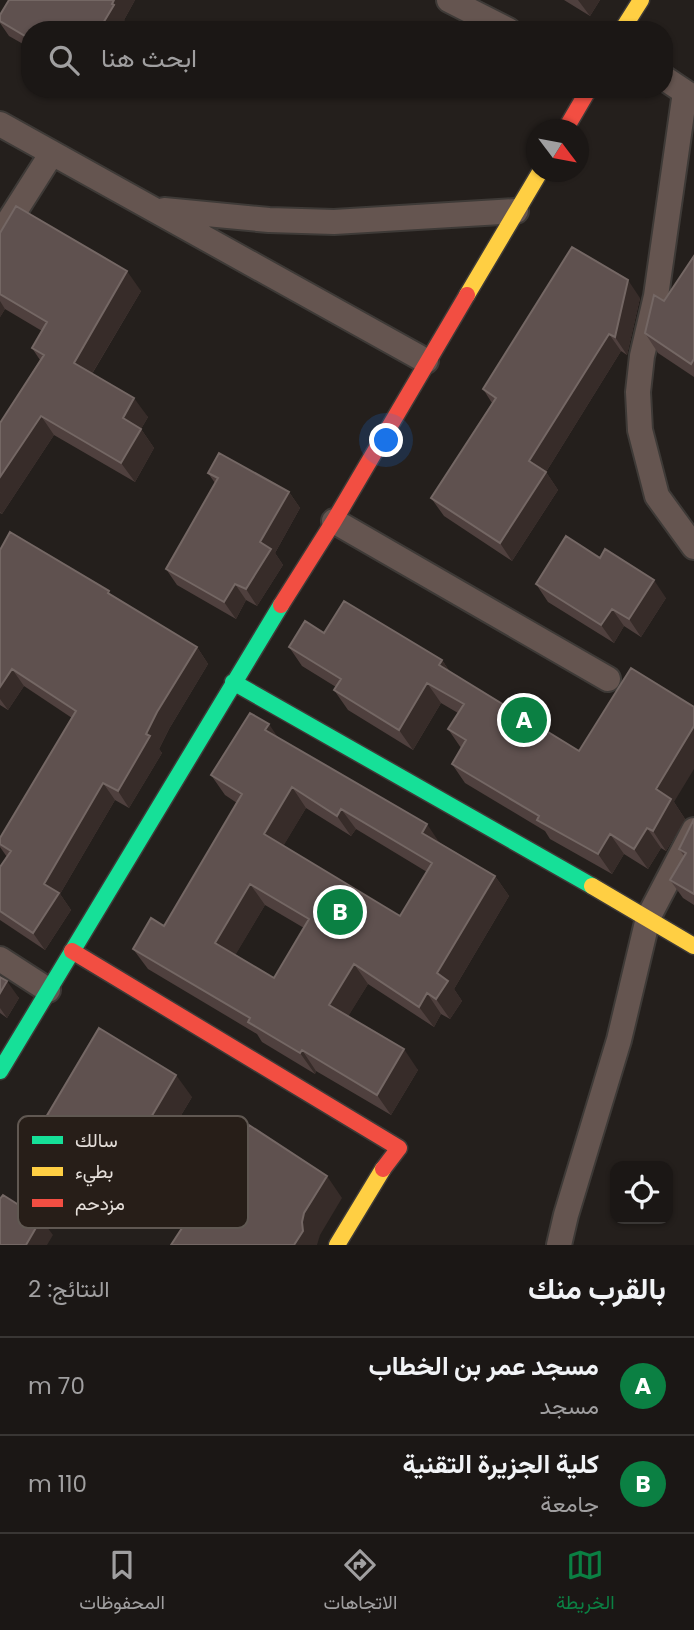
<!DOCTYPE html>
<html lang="ar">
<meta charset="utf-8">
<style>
:root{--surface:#1b1715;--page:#282422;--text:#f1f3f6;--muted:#a09fa0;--line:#393634;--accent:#0b8043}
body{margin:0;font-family:Poppins,Vazirmatn,sans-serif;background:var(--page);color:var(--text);direction:rtl}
.controls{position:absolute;right:21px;bottom:21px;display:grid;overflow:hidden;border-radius:14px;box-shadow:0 2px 5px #0004}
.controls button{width:63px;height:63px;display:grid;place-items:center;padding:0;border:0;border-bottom:2px solid var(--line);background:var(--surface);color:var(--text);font:35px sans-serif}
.compass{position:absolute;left:526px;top:119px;width:63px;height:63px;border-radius:50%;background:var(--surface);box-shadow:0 2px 5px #0004;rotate:122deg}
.you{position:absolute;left:387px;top:441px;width:24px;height:24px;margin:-18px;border:5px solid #fff;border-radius:50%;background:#1a73e8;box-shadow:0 0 0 10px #1a73e833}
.badge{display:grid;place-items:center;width:46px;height:46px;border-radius:50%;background:var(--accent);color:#fff;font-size:23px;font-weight:700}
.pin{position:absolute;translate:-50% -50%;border:4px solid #fff;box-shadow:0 2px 7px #0006}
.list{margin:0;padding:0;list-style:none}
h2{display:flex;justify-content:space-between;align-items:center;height:91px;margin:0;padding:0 28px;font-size:30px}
h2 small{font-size:23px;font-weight:400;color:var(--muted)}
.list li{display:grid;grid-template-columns:46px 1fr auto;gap:21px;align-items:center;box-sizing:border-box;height:98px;padding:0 28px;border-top:2px solid var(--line)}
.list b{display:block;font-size:26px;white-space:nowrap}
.list p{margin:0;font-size:23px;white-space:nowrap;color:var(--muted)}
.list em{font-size:23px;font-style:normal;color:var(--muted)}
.icon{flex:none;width:38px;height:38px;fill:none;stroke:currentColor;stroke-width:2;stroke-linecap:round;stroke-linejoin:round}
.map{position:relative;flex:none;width:694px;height:1245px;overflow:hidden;direction:ltr}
.search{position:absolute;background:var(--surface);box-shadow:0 2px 5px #0004;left:21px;right:21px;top:21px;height:77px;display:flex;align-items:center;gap:18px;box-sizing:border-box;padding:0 24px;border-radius:28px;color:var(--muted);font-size:26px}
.sheet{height:287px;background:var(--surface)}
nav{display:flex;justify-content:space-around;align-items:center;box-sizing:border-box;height:98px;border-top:2px solid var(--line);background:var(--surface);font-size:19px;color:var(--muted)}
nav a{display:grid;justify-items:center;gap:4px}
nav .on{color:var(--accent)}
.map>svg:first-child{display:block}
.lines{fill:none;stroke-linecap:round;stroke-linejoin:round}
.street-casing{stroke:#3e3a37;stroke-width:28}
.fast-casing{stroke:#3e3a37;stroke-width:19}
.slow-casing{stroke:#3e3a37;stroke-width:19}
.jam-casing{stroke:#3e3a37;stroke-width:19}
.street{stroke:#655550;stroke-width:24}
.fast{stroke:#16e098;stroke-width:16}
.slow{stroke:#ffcf43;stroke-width:16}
.jam{stroke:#f24e42;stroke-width:16}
.wall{fill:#4f403e;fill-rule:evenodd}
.shaded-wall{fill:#372c29}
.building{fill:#5f514f;stroke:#746764;stroke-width:2;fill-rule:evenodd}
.key{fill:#271e18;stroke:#605852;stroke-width:2}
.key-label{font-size:19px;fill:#e5dfda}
</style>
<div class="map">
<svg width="694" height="1245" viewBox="0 0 694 1245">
<rect width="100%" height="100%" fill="#241f1c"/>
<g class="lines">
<g class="street-casing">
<path id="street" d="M449,0L508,30
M664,78L694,98
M685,92L656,296L642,356L638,392L640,430L657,496L694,547
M0,124L426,361
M164,210L269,220L334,222L516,211
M0,235L52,153
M334,521L608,679
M0,959L48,990
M559,1245L566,1215L619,1040L648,918L694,830"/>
</g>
<g class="fast-casing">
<path id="fast" d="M233,682L592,886
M0,1071L281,605"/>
</g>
<g class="slow-casing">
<path id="slow" d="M622,30L641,0
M467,295L540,172
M592,886L694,946
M337,1245L383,1169"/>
</g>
<g class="jam-casing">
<path id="jam" d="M565,130L589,89
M281,605L334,521L467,295
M72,951L399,1148L383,1169"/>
</g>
<use href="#street" class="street"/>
<use href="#fast" class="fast"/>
<use href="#slow" class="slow"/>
<use href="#jam" class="jam"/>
</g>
<path class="wall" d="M9,0H135L124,20L125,22L30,30V48L9,36L0,23V15Z
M564,0H600L590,16Z
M0,233L141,291L92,374L148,417L141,429L154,448L135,482L54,435L2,514L0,513V423L40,360L32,348L42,331L5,309L0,317Z
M694,256V377L658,353L645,333L664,301Z
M640,298L627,355L621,351L546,472L558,490L512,561L444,516L431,498L492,403L483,389Z
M208,473L289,492L300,508L275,553L283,565L257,606L246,600L236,619L177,585L166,569L215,483Z
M0,550L112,595L197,647L208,664L169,729L159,749L162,753L129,808L115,800L60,894L71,910L45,950L0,920V867L7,857L0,847V838L72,718L24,686L8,710L0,705Z
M536,584L666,598L641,637L624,626L614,643L548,602Z
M324,633L442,660L450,672L579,751L674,802L685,819L666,851L661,848L648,869L624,854L612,874L550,839L545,831L465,783L452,764L461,748L448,729L458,713L441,703L413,750L348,710L334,690L336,687L302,666L289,647Z
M278,738L440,843L495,876L509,896L454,989L462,1001L450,1019L441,1014L434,1027L368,984L348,1016L418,1070L391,1115L316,1071L315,1074L262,1042L257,1034L148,969L133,949L164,926L237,803L225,795L211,775ZM306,808L351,836L356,829L427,872L400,916L283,846ZM265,905L304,928L274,978L235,955Z
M694,819V905L683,898L670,880L684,856L679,849Z
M0,977L19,998L7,1018L0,1013Z
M192,1097L126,1207L48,1161L33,1139Z"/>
<path class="shaded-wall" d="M114,0H135L124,20L125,22L120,30H99Z
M578,0H600L590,16Z
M127,271L141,291L87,382L74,363Z
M628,280L640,298L627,355L615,337Z
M0,301L5,309L0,317Z
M609,334L621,351L546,472L558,490L512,561L500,543L529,461Z
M134,398L148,417L141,429L154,448L135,482L121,463L123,418Z
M41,416L54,435L2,514L0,512V477Z
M289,492L300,508L275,553L283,565L257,606L246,589L260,542Z
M654,580L666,598L641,637L629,619Z
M235,584L246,600L236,619L224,602Z
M612,609L624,626L614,643L601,625Z
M197,647L208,664L169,729L159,749L162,753L129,808L118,791L157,712Z
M442,660L455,680L439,665Z
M12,669L24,686L8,710L0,699V687Z
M427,683L441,703L413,750L399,730Z
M269,724L283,745L265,730Z
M694,726V769L674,802L685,819L666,851L653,831L656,789Z
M103,783L115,800L60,894L71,910L45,950L33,933L44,884Z
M292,787L306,808L278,855L264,834Z
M341,809L356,829L351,836L337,816Z
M427,824L441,845L422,833Z
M647,828L661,848L648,869L634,849Z
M610,834L624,854L612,874L598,854Z
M495,876L509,896L454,989L462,1001L450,1019L436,999L437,973Z
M250,884L265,905L230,964L215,943Z
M354,964L368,984L343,1025L329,1005Z
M7,981L19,998L7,1018L0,1008V993Z
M427,993L441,1014L434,1027L419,1007Z
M404,1049L418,1070L391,1115L377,1095Z
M302,1050L316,1071L315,1074L300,1053Z
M176,1075L192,1097L126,1207L111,1185Z
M327,1176L342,1198L320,1235L317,1245H294L304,1213Z
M41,1219L53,1235L47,1245H26Z"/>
<path class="building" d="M9,0H114L112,4L114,5L99,30H30V39L0,21V15Z
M16,206L127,271L74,363L134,398L123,418L141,429L121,463L41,416L0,477V423L44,355L32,348L47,322L0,294V233Z
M572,247L628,280L615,337L609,334L529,461L546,472L500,543L431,498L496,398L483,389Z
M694,256V359L691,364L645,333L654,295L664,301Z
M219,453L289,492L260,542L271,549L246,589L235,584L224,602L166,569L218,478L208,473Z
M10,532L109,591L108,593L197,647L157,712L146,734L150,736L118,791L103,783L44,884L59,893L33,933L0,911V867L11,851L0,844V838L76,711L12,669L0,687V550Z
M566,536L600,558L605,549L654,580L629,619L612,609L601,625L536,584Z
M344,601L442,660L439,665L579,751L631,668L694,707V726L656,789L671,799L653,831L647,828L634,849L610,834L598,854L537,820L539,816L452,764L466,740L448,729L464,704L427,683L399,730L334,690L341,679L289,647L305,621L324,633Z
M250,713L269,724L265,730L427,824L422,833L495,876L437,973L448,981L436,999L427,993L419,1007L354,964L329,1005L404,1049L377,1095L302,1050L300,1053L248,1022L250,1018L133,949L151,918L164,926L242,794L211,775ZM292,787L337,816L341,809L432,863L400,916L264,834ZM250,884L309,919L274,978L215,943Z
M694,819V894L670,880L686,853L679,849Z
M0,977L7,981L0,993Z
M99,1028L176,1075L111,1185L33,1139Z
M249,1125L327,1176L304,1213L302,1222L303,1231L294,1245H171Z
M3,1195L41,1219L26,1245H0V1199Z"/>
<rect x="18" y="1116" width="230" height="112" rx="10" class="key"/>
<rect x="32" y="1136" width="31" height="8" fill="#16e098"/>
<rect x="32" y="1167" width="31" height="9" fill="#ffcf43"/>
<rect x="32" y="1199" width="31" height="8" fill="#f24e42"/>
<g class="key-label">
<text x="75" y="1147">سالك</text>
<text x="75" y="1178">بطيء</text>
<text x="75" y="1210">مزدحم</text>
</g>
</svg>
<div class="controls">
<button><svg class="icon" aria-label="locate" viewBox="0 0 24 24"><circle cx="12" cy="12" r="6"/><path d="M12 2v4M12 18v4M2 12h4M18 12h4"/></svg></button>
</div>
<svg class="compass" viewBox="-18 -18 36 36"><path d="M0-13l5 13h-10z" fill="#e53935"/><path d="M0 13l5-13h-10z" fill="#a09fa0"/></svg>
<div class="you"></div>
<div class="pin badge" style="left:524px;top:720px">A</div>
<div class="pin badge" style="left:340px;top:912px">B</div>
<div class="search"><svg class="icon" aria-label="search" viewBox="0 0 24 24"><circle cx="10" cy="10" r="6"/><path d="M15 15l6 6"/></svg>ابحث هنا</div>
</div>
<section class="sheet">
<h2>بالقرب منك<small>النتائج: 2</small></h2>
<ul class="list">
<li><span class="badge">A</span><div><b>مسجد عمر بن الخطاب</b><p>مسجد</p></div><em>70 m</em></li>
<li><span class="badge">B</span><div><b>كلية الجزيرة التقنية</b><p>جامعة</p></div><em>110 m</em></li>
</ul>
</section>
<nav>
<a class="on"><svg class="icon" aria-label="map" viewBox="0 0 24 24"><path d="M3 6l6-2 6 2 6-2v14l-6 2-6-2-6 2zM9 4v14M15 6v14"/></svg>الخريطة</a>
<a><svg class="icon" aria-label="directions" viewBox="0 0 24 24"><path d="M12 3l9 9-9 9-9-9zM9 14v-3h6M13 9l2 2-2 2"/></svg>الاتجاهات</a>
<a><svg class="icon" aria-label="saved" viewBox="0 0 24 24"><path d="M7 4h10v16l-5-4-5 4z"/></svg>المحفوظات</a>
</nav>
